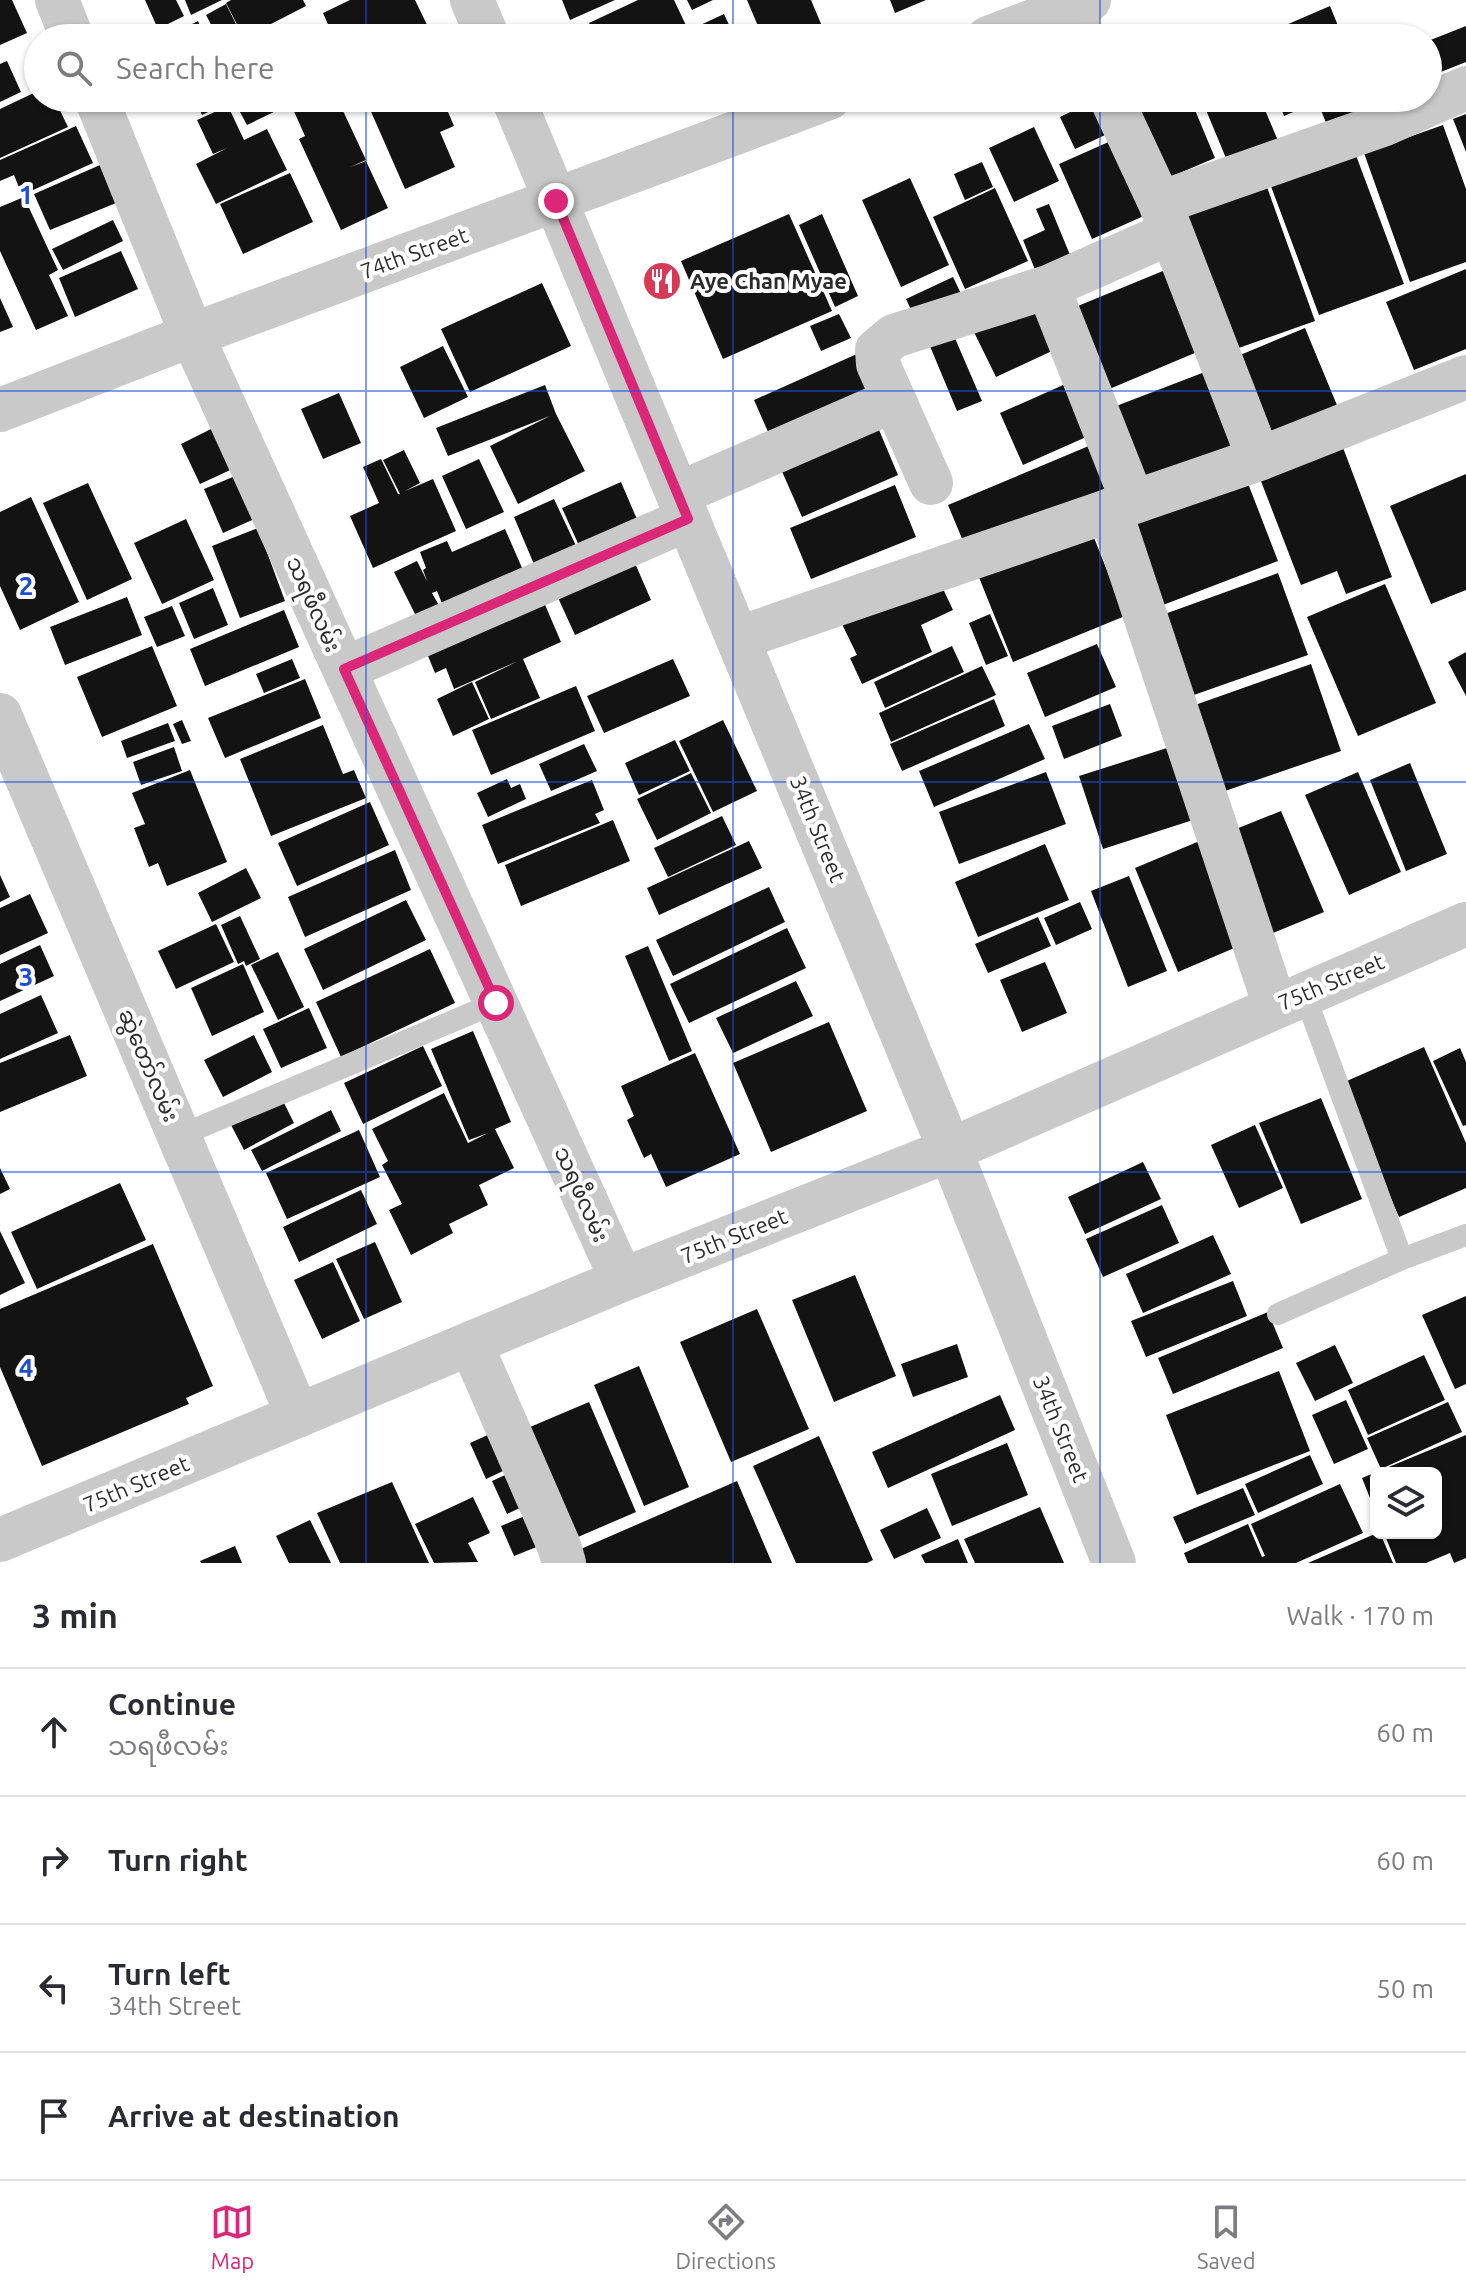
<!DOCTYPE html>
<meta charset="utf-8">
<style>
:root{--surface:#fff;--page:#f2f2f3;--text:#2b2b33;--muted:#7c7c81;--line:#e1e1e2;--accent:#db2777}
body{margin:0;font-family:Ubuntu,"Noto Sans Myanmar",sans-serif;background:var(--page);color:var(--text)}
.controls{position:absolute;right:24px;bottom:24px;display:grid;overflow:hidden;border-radius:12px;box-shadow:0 2px 6px #0004}
.controls button{width:72px;height:72px;display:grid;place-items:center;padding:0;border:0;border-bottom:2px solid var(--line);background:var(--surface);color:var(--text);font:40px sans-serif}
.stop{position:absolute;width:24px;height:24px;margin:-18px;border:6px solid #db2777;border-radius:50%;background:#fff}
.stop.end{background:#db2777;border-color:#fff;box-shadow:0 2px 8px #0008}
.list{margin:0;padding:0;list-style:none}
h2{display:flex;justify-content:space-between;align-items:center;height:104px;margin:0;padding:0 32px;font-size:34px}
h2 small{font-size:26px;font-weight:400;color:var(--muted)}
.list li{display:grid;grid-template-columns:52px 1fr auto;gap:24px;align-items:center;box-sizing:border-box;height:128px;padding:0 32px;border-top:2px solid var(--line)}
.list b{display:block;font-size:30px;white-space:nowrap}
.list p{margin:0;font-size:26px;white-space:nowrap;color:var(--muted)}
.list em{font-size:26px;font-style:normal;color:var(--muted)}
.icon{flex:none;width:44px;height:44px;fill:none;stroke:currentColor;stroke-width:2;stroke-linecap:round;stroke-linejoin:round}
.map{position:relative;flex:none;width:1466px;height:1563px;overflow:hidden}
.search{position:absolute;background:var(--surface);box-shadow:0 2px 6px #0004;left:24px;right:24px;top:24px;height:88px;display:flex;align-items:center;gap:20px;box-sizing:border-box;padding:0 28px;border-radius:44px;color:var(--muted);font-size:30px}
.sheet{height:616px;background:var(--surface)}
nav{display:flex;justify-content:space-around;align-items:center;box-sizing:border-box;height:112px;border-top:2px solid var(--line);background:var(--surface);font-size:22px;color:var(--muted)}
nav a{display:grid;justify-items:center;gap:4px}
nav .on{color:var(--accent)}
.map>svg:first-child{display:block}
.building{fill:#131313}
.lines{fill:none;stroke-linecap:round;stroke-linejoin:round}
.service{stroke:#c9c9c9;stroke-width:22}
.minor{stroke:#c9c9c9;stroke-width:44}
.tertiary{stroke:#c9c9c9;stroke-width:44}
.route{stroke:#db2777;stroke-width:10}
.grid{fill:none;stroke:#1d4ed8;stroke-width:2;stroke-opacity:0.55}
.labels{text-anchor:middle;stroke-width:8;stroke-linejoin:round;paint-order:stroke}
.street-label{font-size:22px;fill:#2c2c2c;stroke:#fff}
.poi-label{font-size:22px;font-weight:bold;fill:#2c2c2c;stroke:#fff;text-anchor:start}
.grid-label{font-size:26px;text-anchor:middle;font-weight:bold;fill:#1d4ed8;stroke:#fff;stroke-width:8;stroke-linejoin:round;paint-order:stroke}
</style>
<div class="map">
<svg width="1466" height="1563" viewBox="0 0 1466 1563">
<rect width="100%" height="100%" fill="#fff"/>
<path class="building" d="M0,0H12L27,33L0,45Z
M145,0H176L184,16L158,29Z
M185,0H222L191,15Z
M231,0H303L306,6L244,38L226,3Z
M350,0H415L430,31L415,38H334L323,13Z
M562,0H615L570,20Z
M638,0H674L692,38H596L589,23Z
M687,0H713L692,10Z
M747,0H811L827,38H763Z
M890,0H926L895,13Z
M226,4L243,38H218L206,15Z
M1330,6L1343,38H1291L1286,25Z
M724,14L735,38H701L696,27Z
M198,21L206,38H171L169,36Z
M1466,26V62L1428,77V41Z
M7,61L21,92L0,102V64Z
M38,91V98H54L68,127L0,158V109Z
M194,98H237L202,115Z
M241,98H272L278,110L247,125L234,101Z
M288,98H337L366,160L350,167L366,161L388,208L341,230L299,139L305,136Z
M365,98H442L454,126L440,132L455,167L405,189Z
M624,98H656L629,110Z
M1099,98L1116,130L1075,149L1060,117Z
M1139,98H1190L1215,158L1168,178L1136,99Z
M1201,98H1260L1279,143L1228,163Z
M1277,98H1309L1312,104L1284,116Z
M1316,98H1369L1374,111L1329,130Z
M228,106L244,140L267,129L287,170L216,204L196,164L227,148L213,154L197,120Z
M1466,114V152L1453,119Z
M1443,125L1466,189V262L1410,282L1364,153Z
M76,126L93,163L22,195L14,175L0,181V160Z
M1034,127L1059,181L1014,202L989,148Z
M1122,136L1155,211L1092,239L1059,164Z
M1354,150L1404,284L1319,315L1269,181Z
M982,162L993,187L965,200L954,174Z
M100,165L116,203L50,230L34,194Z
M290,173L313,222L243,254L220,204Z
M910,178L949,265L901,287L862,200Z
M1267,187L1315,321L1230,351L1182,217Z
M995,188L1028,261L965,289L933,217Z
M24,197L58,270L49,275L68,316L36,330L0,251V207Z
M1049,204L1075,267L1040,282L1023,240L1045,230L1036,209Z
M789,214L832,311L723,359L681,261Z
M822,214L858,296L835,307L799,225Z
M113,220L123,241L63,270L52,249Z
M121,251L138,289L75,317L59,278Z
M1175,266L1209,347L1107,390L1073,308Z
M1466,269V349L1414,370L1386,302Z
M953,277L965,302L918,325L906,299Z
M542,283L571,346L470,392L441,329Z
M1043,293L1067,344L996,377L971,326Z
M0,298L13,327L0,332Z
M839,314L851,338L821,351L810,326Z
M1305,328L1339,410L1268,440L1233,358Z
M951,329L982,401L957,411L927,339Z
M443,346L468,397L424,418L400,367Z
M859,353L875,387L769,434L754,400Z
M1210,370L1241,448L1142,487L1111,408Z
M1079,378L1102,430L1023,465L1000,413Z
M545,385L556,414L585,471L518,504L490,446L550,416L448,456L436,428Z
M339,393L361,443L323,459L301,409Z
M874,418L898,475L802,517L777,460Z
M221,424L241,465L200,484L181,444Z
M1091,445L1111,493L968,553L948,505Z
M1342,445L1392,577L1346,594L1337,571L1301,585L1259,476Z
M404,450L420,483L405,491L433,479L456,531L373,568L350,516L379,503L363,467L381,459L398,494H400L383,460Z
M479,459L504,512L466,529L442,476Z
M245,472L263,515L223,533L204,489Z
M1244,473L1278,561L1163,605L1130,517Z
M1466,474V590L1431,604L1390,506Z
M621,482L639,524L581,550L562,508Z
M88,483L132,579L87,600L43,503Z
M895,485L916,537L811,579L790,528Z
M31,497L79,602L20,630L0,586V512Z
M554,499L578,550L536,569L514,517Z
M186,519L214,580L162,604L134,543Z
M1089,525L1125,616L1013,662L976,570Z
M258,528L285,601L240,618L212,546Z
M505,529L526,577L445,611L437,591L432,593L441,609L418,620L394,572L417,561L427,581L423,570L426,568L420,552L447,541L452,552Z
M631,554L651,600L575,635L554,589Z
M1278,573L1308,655L1191,696L1162,615Z
M937,576L953,610L921,625L932,652L862,684L850,658L857,655L840,620Z
M1385,584L1436,703L1358,736L1307,617Z
M213,588L228,625L194,639L179,603Z
M540,593L561,642L523,659L540,698L491,719L475,682L518,661L454,689L446,668L435,673L423,644Z
M127,597L142,635L65,665L50,627Z
M172,606L185,636L157,647L144,617Z
M284,610L299,647L205,686L190,649Z
M990,614L1008,656L986,665L969,623Z
M1097,644L1116,687L1045,717L1027,673Z
M152,646L177,706L102,737L77,677Z
M952,646L964,672L885,708L874,682Z
M1466,652V696L1448,662Z
M292,659L300,678L264,693L256,674Z
M673,659L690,696L604,733L587,696Z
M1311,664L1341,751L1225,791L1195,705Z
M982,666L996,695L891,742L879,713Z
M305,679L321,718L225,758L208,718Z
M472,682L489,719L453,736L437,699Z
M576,686L595,731L491,775L472,730Z
M994,699L1005,726L902,771L890,744Z
M1110,704L1122,736L1064,759L1052,726Z
M182,720L191,741L182,744L173,724Z
M723,720L757,791L713,812L679,741Z
M168,723L175,741L127,758L121,741Z
M1029,724L1045,759L934,807L919,771Z
M323,725L343,774L354,770L366,798L271,836L240,759Z
M675,740L690,771L639,795L625,763Z
M584,744L597,771L551,791L539,764Z
M174,747L182,771L141,785L133,762Z
M1170,747L1193,820L1103,849L1079,776Z
M1410,763L1447,854L1406,871L1370,780Z
M190,770L227,862L167,886L158,863L149,867L134,828L145,824L132,793Z
M1046,772L1066,824L959,864L939,812Z
M1358,772L1401,872L1349,895L1305,795Z
M691,773L711,813L657,840L637,799Z
M507,779L511,788L520,784L526,799L488,817L477,793Z
M592,780L604,810L595,814L600,823L498,864L482,825Z
M370,802L389,845L297,886L278,843Z
M1281,811L1324,912L1273,933L1231,831Z
M722,816L736,845L668,877L654,848Z
M613,820L630,861L521,906L505,865Z
M1202,840L1246,943L1178,972L1135,868Z
M749,841L762,868L659,915L647,888Z
M1045,844L1069,900L978,937L955,882Z
M395,850L411,890L305,937L288,897Z
M246,868L261,898L212,922L198,893Z
M0,875L10,897L0,902Z
M1129,876L1167,971L1128,987L1091,891Z
M769,887L785,922L673,976L656,940Z
M30,894L48,933L0,955V908Z
M406,900L426,940L323,990L304,949Z
M1080,902L1092,929L1056,945L1044,918Z
M240,916L260,959L246,966L244,961L238,964L221,925Z
M1038,917L1051,946L988,973L975,944Z
M216,924L234,962L176,989L158,951Z
M787,928L806,968L689,1023L670,984Z
M40,945L54,976L0,1001V964Z
M648,946L692,1051L669,1061L625,956Z
M430,949L455,1003L341,1057L316,1002Z
M278,952L304,1007L278,1020L251,965Z
M1045,962L1067,1013L1022,1032L1000,980Z
M243,964L264,1012L212,1036L191,988Z
M796,981L813,1016L733,1053L716,1018Z
M41,995L58,1033L0,1059V1014Z
M309,1008L327,1048L281,1068L263,1029Z
M829,1022L867,1111L771,1152L733,1063Z
M473,1031L511,1122L495,1129L514,1168L479,1185L488,1205L449,1224L453,1233L411,1255L389,1210L402,1204L382,1165L388,1161L372,1129L444,1093L468,1143L488,1133L469,1140L431,1049Z
M70,1035L87,1076L0,1112V1063Z
M254,1035L272,1072L223,1097L204,1060Z
M423,1046L442,1086L363,1124L344,1083Z
M1424,1047L1466,1143V1188L1399,1217L1340,1084Z
M1460,1048L1466,1062V1125L1463,1126L1433,1061Z
M695,1053L740,1154L666,1187L651,1154L644,1158L627,1120L634,1116L621,1086Z
M281,1097L294,1123L244,1150L230,1123Z
M1321,1098L1362,1199L1301,1224L1259,1123Z
M331,1110L341,1131L262,1171L251,1150Z
M1255,1125L1283,1188L1239,1208L1211,1145Z
M359,1130L380,1177L287,1219L266,1173Z
M1143,1162L1161,1199L1085,1234L1068,1197Z
M0,1168L10,1189L0,1194Z
M120,1183L146,1240L37,1289L11,1232Z
M361,1190L377,1224L299,1262L283,1227Z
M1162,1205L1179,1243L1103,1277L1086,1239Z
M0,1231L25,1283L0,1295Z
M1213,1235L1231,1274L1143,1313L1126,1274Z
M375,1242L402,1302L364,1319L336,1259Z
M153,1244L213,1386L186,1398L189,1404L42,1466L0,1367V1309Z
M333,1262L360,1321L322,1339L294,1280Z
M855,1275L896,1376L834,1402L792,1300Z
M1233,1281L1247,1316L1146,1357L1131,1321Z
M1466,1296V1384L1455,1389L1422,1315Z
M757,1309L809,1429L731,1462L680,1342Z
M1268,1312L1283,1348L1173,1394L1158,1358Z
M957,1344L968,1377L913,1397L901,1364Z
M1335,1345L1353,1383L1315,1401L1296,1363Z
M1424,1355L1445,1400L1368,1435L1348,1390Z
M639,1366L689,1487L644,1506L594,1385Z
M1279,1371L1310,1451L1197,1495L1166,1415Z
M1000,1395L1015,1430L888,1488L872,1452Z
M1346,1400L1368,1449L1334,1464L1312,1415Z
M589,1402L636,1512L571,1540L523,1430Z
M1448,1402L1462,1432L1381,1469L1367,1438Z
M501,1429L518,1464L486,1479L470,1443Z
M1466,1435V1558L1454,1563L1450,1553L1426,1563H1396L1384,1533H1436V1473H1376V1513L1362,1478Z
M819,1436L873,1560L867,1563H796L753,1466Z
M1007,1443L1028,1495L952,1526L931,1474Z
M1310,1455L1323,1484L1258,1513L1245,1484Z
M520,1468L535,1501L507,1514L492,1481Z
M737,1481L772,1563H570L567,1555Z
M392,1482L429,1563H340L317,1513Z
M1340,1484L1363,1533L1296,1563H1188L1184,1553L1248,1524L1262,1557L1265,1556L1251,1524Z
M1243,1488L1255,1515L1185,1544L1173,1517Z
M473,1497L490,1533L468,1543L478,1562L434,1563L415,1524Z
M1040,1507L1064,1563H975L964,1539Z
M927,1508L941,1538L894,1559L880,1530Z
M537,1511L549,1542L514,1556L501,1526Z
M310,1520L331,1563H289L276,1536Z
M1377,1533H1380L1393,1563H1308Z
M958,1539L968,1563H925L921,1555Z
M235,1546L242,1563H201L200,1561Z"/>
<g class="lines">
<path class="service" d="M179,1136L496,1003
M1402,1259L1466,1235
M1278,1314L1402,1259L1304,993"/>
<path class="minor" d="M57,0L72,38
M472,0L488,38
M1069,7L1083,38
M96,98L192,335L622,1280
M513,98L950,1150L1114,1563
M1111,98L1160,203L1259,459
M1160,203L1385,124L1466,88
M1048,287L1133,502
M931,483L878,364L877,350L894,336L1048,287L1170,233
M678,494L894,400
M1110,510L1275,1006
M739,638L1259,459L1466,377
M344,669L688,519
M0,715L298,1416
M471,1344L559,1546L564,1563
M0,1540L622,1280L950,1150L1466,924"/>
<path class="tertiary" d="M988,38L1089,0
M0,410L192,335L829,98"/>
</g>
<g class="lines">
<path class="route" d="M496,1003L344,669L688,519L556,201"/>
</g>
<path class="grid" d="M366,0V38M733,0V38M1100,0V38M366,98V1563M733,98V1563M1100,98V1563M0,391H1466M0,782H1466M0,1172H1466"/>
<defs>
<g id="restaurant-disc" transform="scale(2)"><circle r="9.5" fill="#d83954" stroke="#fff"/><path d="M-5-6h1v4h1v-4h1v4h1v-4h1v5L-1.5 .5V6h-2V.5L-5-1ZM5-6V6H3V1.5H1.5Q1.5-4 5-6Z" fill="#fff"/></g>
</defs>
<g fill-rule="evenodd">
<use href="#restaurant-disc" x="662" y="281"/>
</g>
<g class="labels">
<g class="street-label">
<text transform="translate(414 253) rotate(-20)" y="8">74th Street</text>
<text transform="translate(314 604) rotate(66)" y="8">သရဖီလမ်း</text>
<text transform="translate(818 829) rotate(68)" y="8">34th Street</text>
<text transform="translate(1331 982) rotate(-23)" y="8">75th Street</text>
<text transform="translate(149 1065) rotate(67)" y="8">ဆွဲတော်လမ်း</text>
<text transform="translate(582 1194) rotate(66)" y="8">သရဖီလမ်း</text>
<text transform="translate(734 1236) rotate(-22)" y="8">75th Street</text>
<text transform="translate(1061 1429) rotate(68)" y="8">34th Street</text>
<text transform="translate(136 1484) rotate(-23)" y="8">75th Street</text>
</g>
<g class="poi-label">
<text x="690" y="289">Aye Chan Myae</text>
</g>
</g>
<g class="grid-label">
<text x="26" y="204">1</text>
<text x="26" y="595">2</text>
<text x="26" y="986">3</text>
<text x="26" y="1377">4</text>
</g>
</svg>
<div class="controls">
<button><svg class="icon" aria-label="layers" viewBox="0 0 24 24"><path d="M12 4l9 5-9 5-9-5zM3 14l9 5 9-5"/></svg></button>
</div>
<div class="stop" style="left:496px;top:1003px"></div>
<div class="stop end" style="left:556px;top:201px"></div>
<div class="search"><svg class="icon" aria-label="search" viewBox="0 0 24 24"><circle cx="10" cy="10" r="6"/><path d="M15 15l6 6"/></svg>Search here</div>
</div>
<section class="sheet">
<h2>3 min<small>Walk · 170 m</small></h2>
<ul class="list">
<li><svg class="icon" aria-label="ahead" viewBox="0 0 24 24"><path d="M12 20V5M6 11l6-6 6 6"/></svg><div><b>Continue</b><p>သရဖီလမ်း</p></div><em>60 m</em></li>
<li><svg class="icon" aria-label="right" viewBox="0 0 24 24"><path d="M7 20v-9h11M14 6l5 5-5 5"/></svg><div><b>Turn right</b></div><em>60 m</em></li>
<li><svg class="icon" aria-label="left" viewBox="0 0 24 24"><path d="M17 20v-9H6M10 6l-5 5 5 5"/></svg><div><b>Turn left</b><p>34th Street</p></div><em>50 m</em></li>
<li><svg class="icon" aria-label="arrive" viewBox="0 0 24 24"><path d="M6 21V4h12l-3 4 3 4H6"/></svg><div><b>Arrive at destination</b></div></li>
</ul>
</section>
<nav>
<a class="on"><svg class="icon" aria-label="map" viewBox="0 0 24 24"><path d="M3 6l6-2 6 2 6-2v14l-6 2-6-2-6 2zM9 4v14M15 6v14"/></svg>Map</a>
<a><svg class="icon" aria-label="directions" viewBox="0 0 24 24"><path d="M12 3l9 9-9 9-9-9zM9 14v-3h6M13 9l2 2-2 2"/></svg>Directions</a>
<a><svg class="icon" aria-label="saved" viewBox="0 0 24 24"><path d="M7 4h10v16l-5-4-5 4z"/></svg>Saved</a>
</nav>
